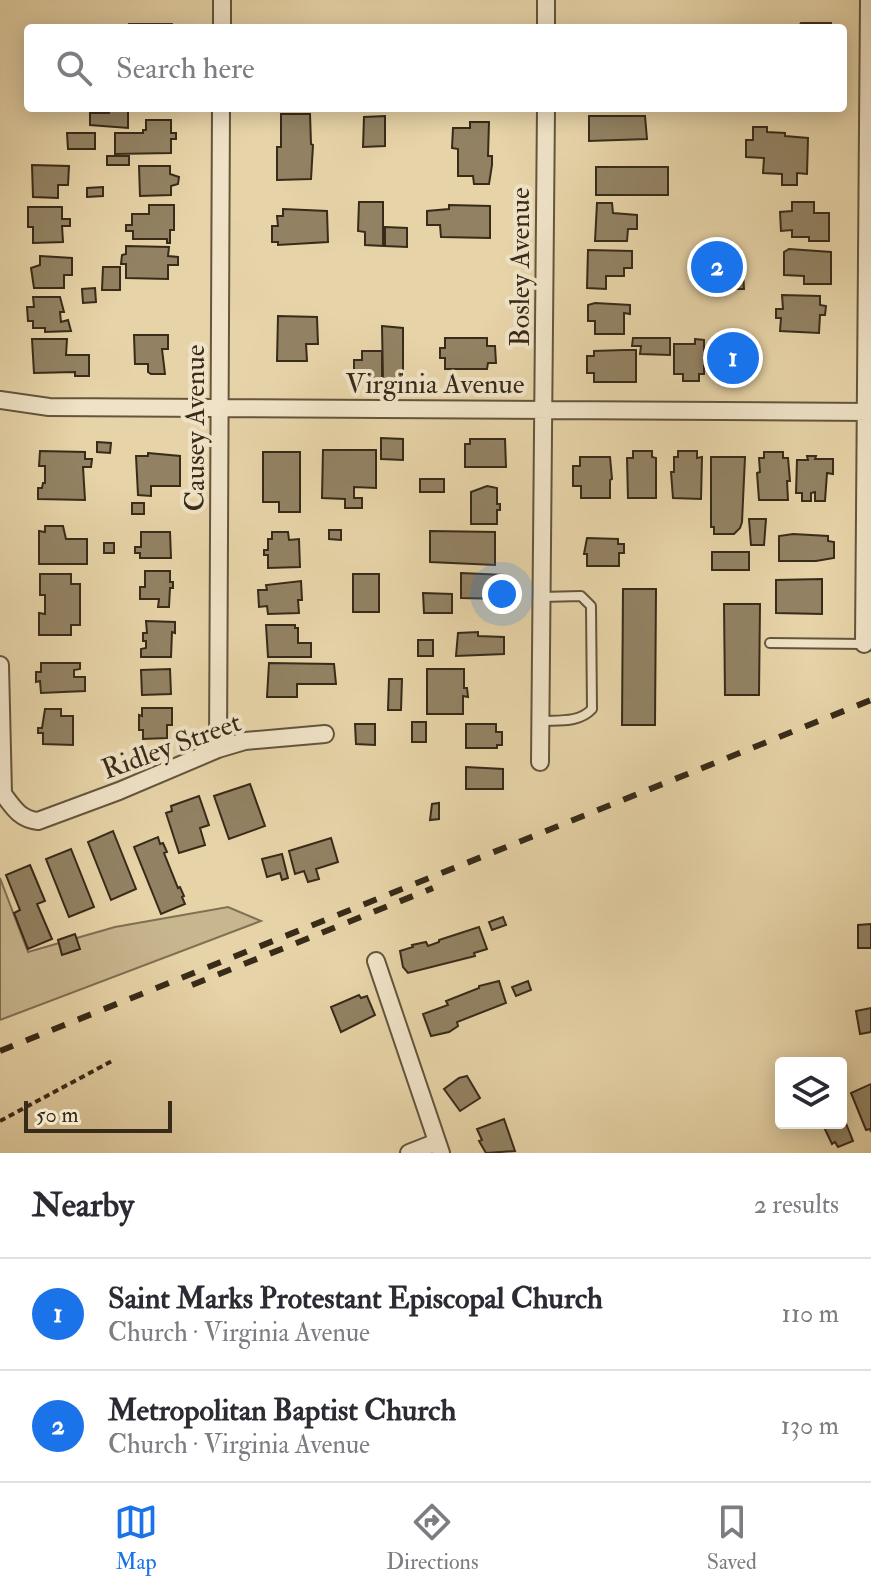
<!DOCTYPE html>
<meta charset="utf-8">
<style>
:root{--surface:#fff;--page:#f7f7f7;--text:#2b2b33;--muted:#7c7c81;--line:#e1e1e2;--accent:#1a73e8}
body{margin:0;font-family:"IM FELL Double Pica",serif;background:var(--page);color:var(--text)}
.controls{position:absolute;right:24px;bottom:24px;display:grid;overflow:hidden;border-radius:8px;box-shadow:0 4px 20px #0003}
.controls button{width:72px;height:72px;display:grid;place-items:center;padding:0;border:0;border-bottom:2px solid var(--line);background:var(--surface);color:var(--text);font:40px sans-serif}
.scale{position:absolute;left:24px;bottom:20px;width:148px;box-sizing:border-box;padding-left:8px;border:4px solid #382b19;border-top:0;font-size:22px;line-height:28px;white-space:nowrap;color:#382b19;-webkit-text-stroke:6px #efe2c6;paint-order:stroke}
.you{position:absolute;left:502px;top:594px;width:28px;height:28px;margin:-20px;border:6px solid #fff;border-radius:50%;background:#1a73e8;box-shadow:0 0 0 12px #1a73e833}
.badge{display:grid;place-items:center;width:52px;height:52px;border-radius:50%;background:var(--accent);color:#fff;font-size:26px;font-weight:700}
.pin{position:absolute;translate:-50% -50%;border:4px solid #fff;box-shadow:0 2px 8px #0006}
.list{margin:0;padding:0;list-style:none}
h2{display:flex;justify-content:space-between;align-items:center;height:104px;margin:0;padding:0 32px;font-size:34px}
h2 small{font-size:26px;font-weight:400;color:var(--muted)}
.list li{display:grid;grid-template-columns:52px 1fr auto;gap:24px;align-items:center;box-sizing:border-box;height:112px;padding:0 32px;border-top:2px solid var(--line)}
.list b{display:block;font-size:30px;white-space:nowrap}
.list p{margin:0;font-size:26px;white-space:nowrap;color:var(--muted)}
.list em{font-size:26px;font-style:normal;color:var(--muted)}
.icon{flex:none;width:44px;height:44px;fill:none;stroke:currentColor;stroke-width:2;stroke-linecap:round;stroke-linejoin:round}
.map{position:relative;flex:none;width:871px;height:1153px;overflow:hidden}
.search{position:absolute;background:var(--surface);box-shadow:0 4px 20px #0003;left:24px;right:24px;top:24px;height:88px;display:flex;align-items:center;gap:20px;box-sizing:border-box;padding:0 28px;border-radius:8px;color:var(--muted);font-size:30px}
.sheet{height:328px;background:var(--surface)}
nav{display:flex;justify-content:space-around;align-items:center;box-sizing:border-box;height:112px;border-top:2px solid var(--line);background:var(--surface);font-size:22px;color:var(--muted)}
nav a{display:grid;justify-items:center;gap:4px}
nav .on{color:var(--accent)}
.map>svg:first-child{display:block}
.green{fill:#c8b68f;stroke:#807054;stroke-width:2}
.building{fill:#928263;stroke:#382b19;stroke-width:2}
.lines{fill:none;stroke-linecap:round;stroke-linejoin:round}
.service-casing{stroke:#64553c;stroke-width:12}
.minor-casing{stroke:#64553c;stroke-width:20}
.path{stroke:#382b19;stroke-width:4;stroke-dasharray:6 4;stroke-linecap:butt}
.service{stroke:#efe2c6;stroke-width:8}
.minor{stroke:#efe2c6;stroke-width:16}
.rail{stroke:#382b19;stroke-width:6;stroke-dasharray:14 14;stroke-linecap:butt}
.labels{text-anchor:middle;stroke-width:8;stroke-linejoin:round;paint-order:stroke}
.street-label{font-size:28px;fill:#382b19;stroke:#efe2c6}
</style>
<div class="map">
<svg width="871" height="1153" viewBox="0 0 871 1153">
<rect width="100%" height="100%" fill="#e6d3a7"/>
<filter id="stains"><feTurbulence type="fractalNoise" baseFrequency=".0025" numOctaves="4"/><feColorMatrix values="0 0 0 0 .2 0 0 0 0 .09 0 0 0 0 .02 0 0 0 .5 -.17"/></filter>
<radialGradient id="worn" r=".72"><stop offset=".6" stop-color="#630" stop-opacity="0"/><stop offset="1" stop-color="#630" stop-opacity=".3"/></radialGradient>
<path class="green" d="M0,878L28,952L115,927L228,907L261,921L0,1020Z"/>
<path class="building" d="M801,23H831V28H798Z
M129,24H172V28H129Z
M109,111H128V128L90,125V113H109Z
M281,114H310L311,144L313,145L311,179L277,180V147H281Z
M385,116V146L363,147L364,117Z
M589,116H645L647,139L589,141Z
M146,120H171V133H176V139H171V153L115,154V133H143V130H146Z
M470,122H489L488,156H492V165L489,184H474L473,176H458V149L452,148L453,128H470Z
M753,127H767V132L785,133V136L808,138L807,174L797,173V185H782V174L763,173L764,158L746,157V140H753Z
M67,133H95V149H68Z
M107,156H129V165H107Z
M32,165L69,166L68,185H58V198L33,197Z
M139,166H170V174L179,177L178,184L171,186V195L140,196Z
M596,167H668V195H596Z
M103,187V196L87,197V188Z
M359,202H383V246L365,245V232L358,231Z
M792,202H814V213H829V241H809V237H792V230L781,231L780,212L792,211Z
M597,203H612L613,213L637,215V229H628L627,241H595Z
M149,205H174V230H170V243H167V239H133V231H126V225H132V214H149Z
M449,205L490,206V238L441,237L440,225H427V211L449,209Z
M28,207H62V219H70V226H62L63,242L33,243V227H28Z
M283,209L327,211L328,242L278,245V242H272V226H278L277,216H283Z
M385,227L407,228V247L385,246Z
M126,246L169,247L168,256L178,257V265H168V279L126,278V264H121L122,255L126,254Z
M789,249L831,252V284H804V276L784,275V252Z
M588,250L632,251V268H624V276H606V289L587,288Z
M40,256L72,258V275H64V288H34L31,268L40,265Z
M103,267H120V290H102Z
M719,271H743L744,289H719Z
M95,288L96,302L83,303L82,289Z
M782,295L820,296V305L826,306L825,315H820L819,333L780,331L781,318H776V309H783Z
M33,297H60L64,312H60L61,322L68,320L71,331L45,332V328H33V321H28L27,307H34Z
M595,303L630,305V314L624,313V334H595V321H588V305Z
M278,316L317,317L318,344H306L307,361H277Z
M382,326L403,328V379H383Z
M134,335H168V349H162L165,374H151L148,372V364H135Z
M445,338H487V346H495L496,363H488L487,369H445V358H440V348H445Z
M633,338H670V355L640,354L641,346H632Z
M32,339H67L66,355H89V376H75V372L34,373Z
M695,339L704,340V374H699V381H683V374H674V344H695Z
M624,350H636V382H594V373H587V356H594V351Z
M362,351H382V379H354V360H362Z
M381,438L403,439V460L381,459Z
M470,439H505L506,467H465V444H470Z
M97,442L111,443L110,453L97,452Z
M323,450H376V488L354,487V498H362V508H345V499L322,498Z
M40,451L85,452V459H92L91,467H83L85,500L38,499V488H42L43,483H45V466H39Z
M633,451H652V457L656,458V498H628L627,458H633Z
M678,451H697V458L702,457L701,499L673,498L671,472H674V457H678Z
M263,452H300V512H279V502H263Z
M764,452H783V458H788L790,481H787L788,500H759L757,473L760,472L759,458H764Z
M148,453L180,456V486H151V496L138,495L136,456H148Z
M807,456H816L815,459H833V474L827,473L825,501H815V492L811,493V501H802V493H796L797,460H808Z
M580,457H610L612,479L610,480V498H581V486H573V466H580Z
M711,457H745L742,522L740,528L734,534H714V527H711Z
M420,479H444V492H420Z
M487,486L497,488V504H500V510H497V524H471V492Z
M132,503H144V514H132Z
M749,519H766L764,545H751Z
M45,526H63L66,539H87V564H39V531L45,532Z
M329,530H341V540L329,539Z
M430,531L495,532V565L430,562Z
M141,532H170L171,558H140V553H135V547H141Z
M272,532H288L289,540L299,539L300,567L268,568V555H264V550H268V539H272Z
M793,534L828,536V541L834,542V558L816,561H779V536Z
M587,538L618,539V544H624V553H619V566H587V554H584Z
M104,543H114V553H104Z
M712,552H749V570H712Z
M145,571H170V582H173V588H170L169,607H158L159,599H140V587H145Z
M461,573L504,575V599L461,598Z
M40,574H71V584H80V625H71V635H39V613L45,614V595H40Z
M353,574H379V612H353Z
M822,579V614L776,613V580Z
M301,581L302,600H298L299,613L268,614L267,606L259,607L258,590H267L266,585Z
M623,589H656L655,725H622Z
M423,593L452,594V613H424Z
M724,604H760L759,695H725Z
M146,621L175,622V633L172,632L171,657H141V649L146,648V641H143V633H147Z
M266,625H295V628H298V643H311V657H268Z
M478,632V636L504,637V654L456,656L458,633Z
M418,640H433V656H418Z
M41,663H80V669L74,670V677H85V691L41,693L40,681L36,682V672H41Z
M269,663L334,664L336,684H297V697H267Z
M170,669L171,694L142,695L141,670Z
M427,669H464V688H467L468,697L463,696V714H427Z
M389,679H402L401,710H388Z
M142,708H172V725H167V738L143,739V730H139V715L142,716Z
M45,709H61V716H73V745L43,744V733H38V728H42Z
M412,722H426V742H412Z
M355,724H375V745L356,744Z
M466,724H496V732H502V745H497V748H466Z
M466,767L503,769V789H466Z
M250,784L265,826L229,839L214,796Z
M199,796L209,825L200,828L205,845L179,853L166,813L172,811L171,806Z
M439,803V819L430,820L432,804Z
M113,831L136,889L111,900L88,842Z
M158,837L160,844L163,843L167,852L164,853L178,888L180,887L184,896L182,897L185,904L161,914L134,847Z
M331,838L338,862L316,869L319,879L308,882L304,871L295,874L289,851Z
M71,849L94,907L69,917L46,859Z
M282,854L288,878L282,880L280,873L267,877L262,859Z
M30,865L45,901L37,904L52,939L28,949L14,913L20,910L6,875Z
M503,917L506,925L492,930L489,922Z
M871,924V948H858V925Z
M479,927L487,949L474,953L475,956L408,973L403,967L400,951L413,947L412,945L426,942L428,946L439,942V940Z
M75,934L80,949L62,955L58,940Z
M499,981L506,1003L457,1022L458,1026L449,1032L431,1036L423,1014L448,1005L446,1001L479,988V986Z
M528,981L531,990L516,996L512,987Z
M359,995L361,998L367,996L375,1015L341,1032L331,1007Z
M871,1008V1032L860,1034L856,1011Z
M467,1076L480,1098L460,1111L444,1089L459,1078Z
M871,1084V1132L870,1129L866,1130L851,1093Z
M841,1111L853,1141L838,1147L835,1142L832,1144L822,1123H841Z
M504,1119L515,1151L486,1153L479,1141L482,1140L477,1129Z"/>
<g class="lines">
<g class="service-casing">
<path id="service" d="M770,643L864,644
M541,721C559,720 579,723 592,709L591,606L581,596L542,597"/>
</g>
<g class="minor-casing">
<path id="minor" d="M222,28V0
M546,28V0
M0,400L49,407L871,412
M864,644L869,0
M0,665L3,794
M218,749L221,108
M540,762L546,108
M0,790C12,805 18,819 38,821L119,791L218,749L245,741L325,734
M376,961L441,1153
M409,1153L437,1142"/>
</g>
<path class="path" d="M0,1121L112,1061"/>
<use href="#service" class="service"/>
<use href="#minor" class="minor"/>
<path class="rail" d="M192,985L433,888
M0,1051L871,700"/>
</g>
<g class="labels">
<g class="street-label">
<text transform="translate(519 267) rotate(-90)" y="10">Bosley Avenue</text>
<text x="435" y="393">Virginia Avenue</text>
<text transform="translate(194 428) rotate(-90)" y="10">Causey Avenue</text>
<text transform="translate(171 745) rotate(-20)" y="10">Ridley Street</text>
</g>
</g>
<rect width="100%" height="100%" filter="url(#stains)"/>
<rect width="100%" height="100%" fill="url(#worn)"/>
</svg>
<div class="controls">
<button><svg class="icon" aria-label="layers" viewBox="0 0 24 24"><path d="M12 4l9 5-9 5-9-5zM3 14l9 5 9-5"/></svg></button>
</div>
<div class="scale">50 m</div>
<div class="you"></div>
<div class="pin badge" style="left:733px;top:358px">1</div>
<div class="pin badge" style="left:717px;top:267px">2</div>
<div class="search"><svg class="icon" aria-label="search" viewBox="0 0 24 24"><circle cx="10" cy="10" r="6"/><path d="M15 15l6 6"/></svg>Search here</div>
</div>
<section class="sheet">
<h2>Nearby<small>2 results</small></h2>
<ul class="list">
<li><span class="badge">1</span><div><b>Saint Marks Protestant Episcopal Church</b><p>Church · Virginia Avenue</p></div><em>110 m</em></li>
<li><span class="badge">2</span><div><b>Metropolitan Baptist Church</b><p>Church · Virginia Avenue</p></div><em>130 m</em></li>
</ul>
</section>
<nav>
<a class="on"><svg class="icon" aria-label="map" viewBox="0 0 24 24"><path d="M3 6l6-2 6 2 6-2v14l-6 2-6-2-6 2zM9 4v14M15 6v14"/></svg>Map</a>
<a><svg class="icon" aria-label="directions" viewBox="0 0 24 24"><path d="M12 3l9 9-9 9-9-9zM9 14v-3h6M13 9l2 2-2 2"/></svg>Directions</a>
<a><svg class="icon" aria-label="saved" viewBox="0 0 24 24"><path d="M7 4h10v16l-5-4-5 4z"/></svg>Saved</a>
</nav>
